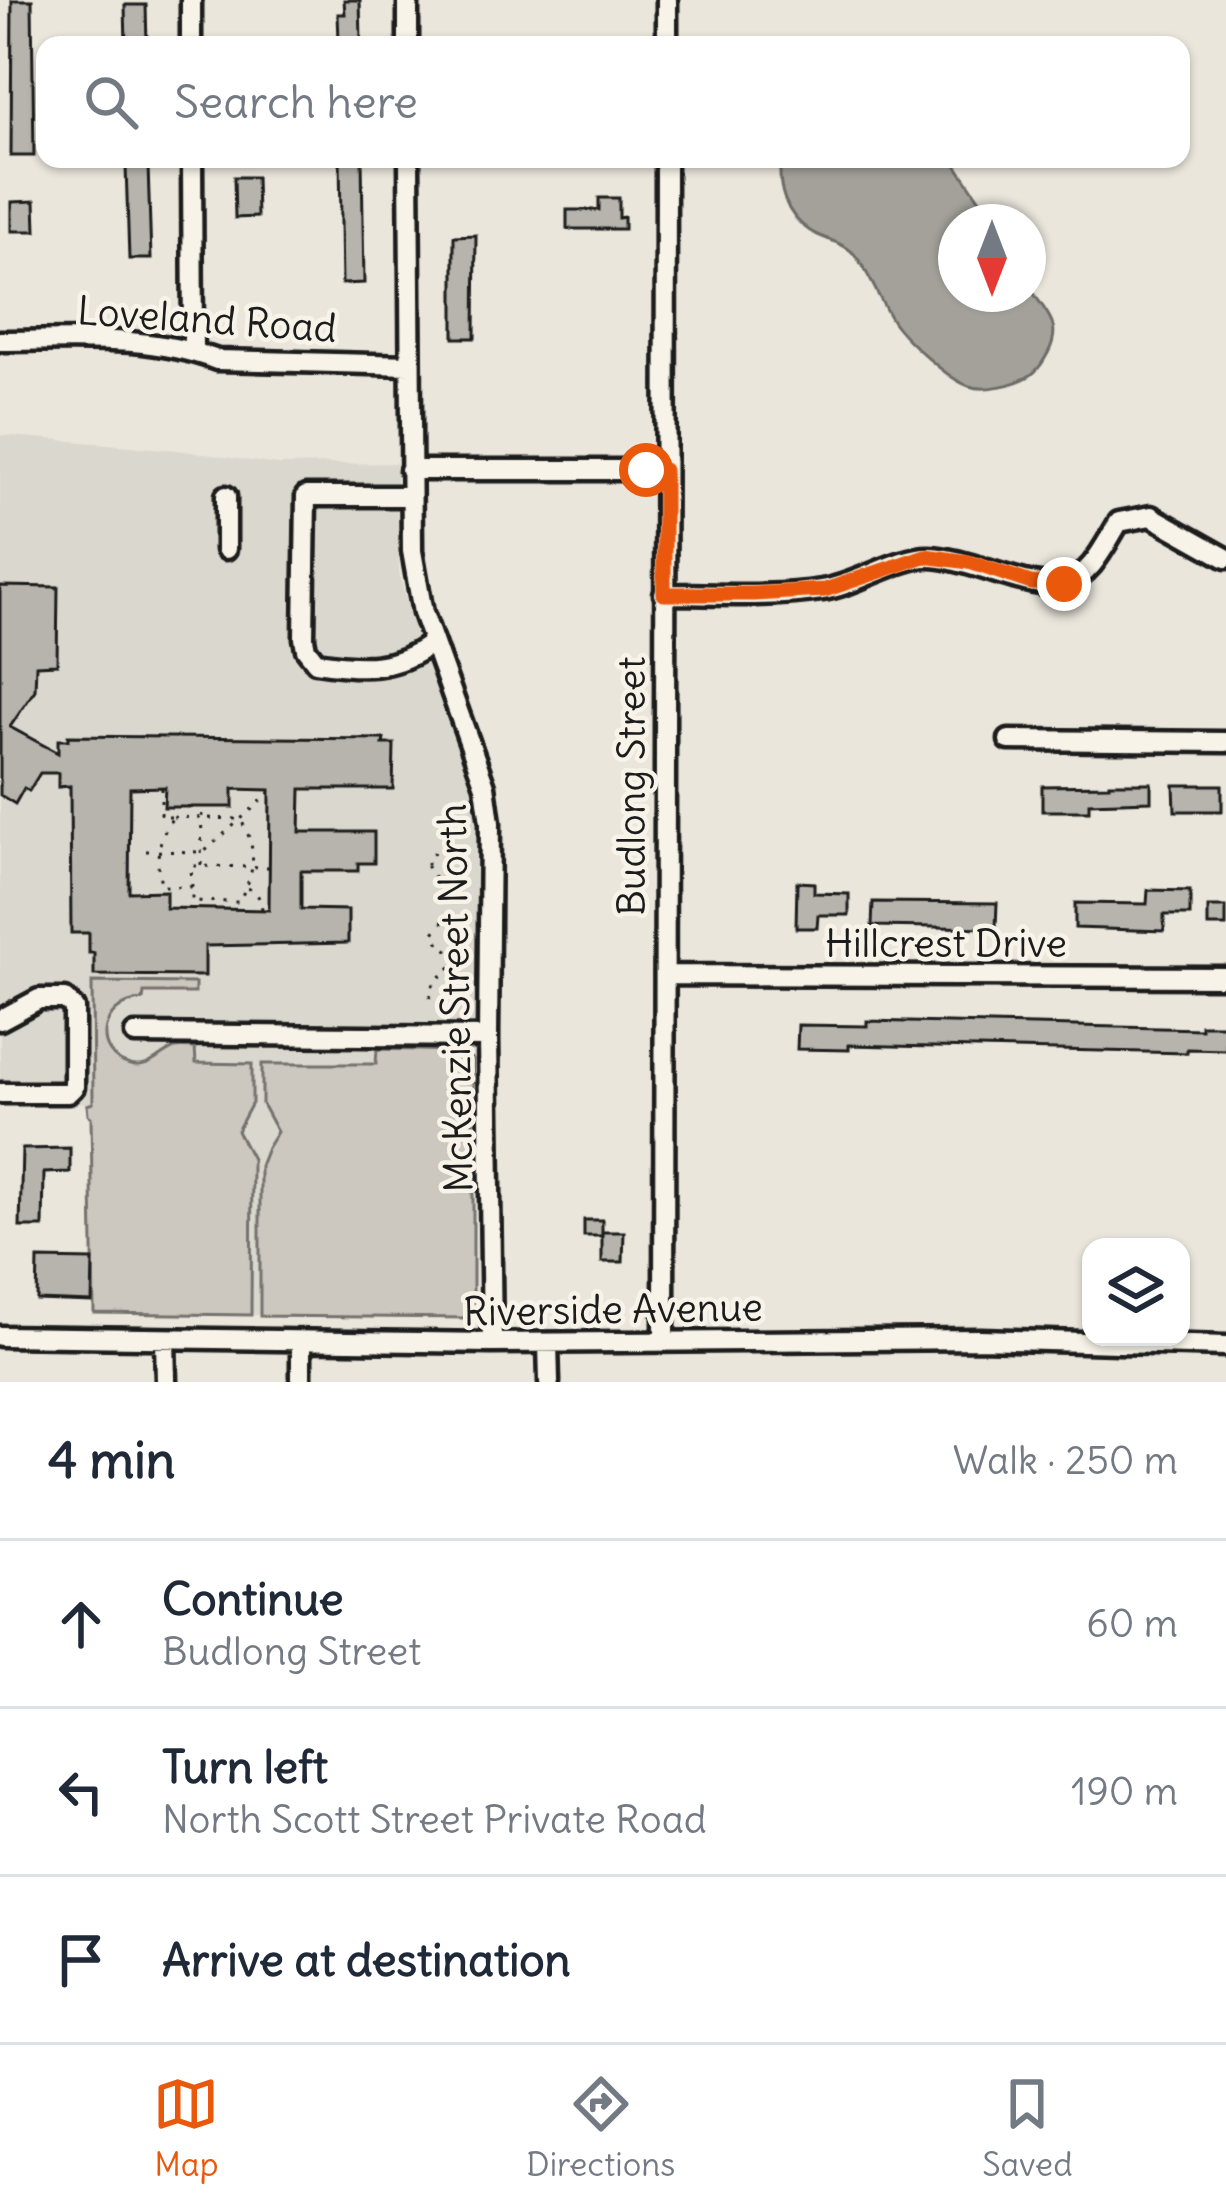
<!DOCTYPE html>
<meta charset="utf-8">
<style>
:root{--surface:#fff;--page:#f6f6f7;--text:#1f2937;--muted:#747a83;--line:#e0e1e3;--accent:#ea580c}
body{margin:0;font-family:Delius,sans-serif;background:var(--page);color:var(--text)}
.controls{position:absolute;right:36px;bottom:36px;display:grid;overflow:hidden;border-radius:24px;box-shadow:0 3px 9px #0004}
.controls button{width:108px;height:108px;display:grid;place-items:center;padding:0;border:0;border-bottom:3px solid var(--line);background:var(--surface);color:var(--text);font:60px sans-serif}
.compass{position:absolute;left:938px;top:204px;width:108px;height:108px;border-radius:50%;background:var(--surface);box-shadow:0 3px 9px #0004;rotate:180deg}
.stop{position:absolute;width:36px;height:36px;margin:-27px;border:9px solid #ea580c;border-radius:50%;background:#fff}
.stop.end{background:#ea580c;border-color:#fff;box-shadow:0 3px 12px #0008}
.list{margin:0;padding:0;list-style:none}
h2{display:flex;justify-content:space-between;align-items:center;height:156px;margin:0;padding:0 48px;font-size:51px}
h2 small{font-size:39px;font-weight:400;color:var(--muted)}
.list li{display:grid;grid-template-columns:78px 1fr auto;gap:36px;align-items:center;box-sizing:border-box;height:168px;padding:0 48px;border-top:3px solid var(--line)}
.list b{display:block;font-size:45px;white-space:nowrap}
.list p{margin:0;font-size:39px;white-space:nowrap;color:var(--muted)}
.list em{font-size:39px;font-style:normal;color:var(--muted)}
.icon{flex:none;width:66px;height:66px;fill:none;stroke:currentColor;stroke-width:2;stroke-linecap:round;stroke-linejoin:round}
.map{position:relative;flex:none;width:1226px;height:1382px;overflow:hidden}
.search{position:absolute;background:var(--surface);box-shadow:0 3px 9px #0004;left:36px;right:36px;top:36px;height:132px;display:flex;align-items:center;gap:30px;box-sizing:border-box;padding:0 42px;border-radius:24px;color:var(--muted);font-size:45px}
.sheet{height:660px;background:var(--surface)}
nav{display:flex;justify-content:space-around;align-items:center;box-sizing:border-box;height:168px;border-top:3px solid var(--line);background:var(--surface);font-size:33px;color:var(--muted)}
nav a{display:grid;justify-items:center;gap:6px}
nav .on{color:var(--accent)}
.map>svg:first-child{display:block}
.built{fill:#dad7ce}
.green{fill:#ccc8c0;stroke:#74726e;stroke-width:3}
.water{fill:#a3a19a;stroke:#6d6c68;stroke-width:3}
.building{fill:#b6b4ac;stroke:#1c1c1c;stroke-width:3;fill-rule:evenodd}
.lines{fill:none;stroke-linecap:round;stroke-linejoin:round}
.minor-casing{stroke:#1c1c1c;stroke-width:27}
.path{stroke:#1c1c1c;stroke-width:3;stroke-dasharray:3 9;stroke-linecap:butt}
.minor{stroke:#f7f3e8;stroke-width:18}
.route{stroke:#ea580c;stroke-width:15}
.labels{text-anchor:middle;stroke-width:9;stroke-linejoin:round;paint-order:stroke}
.street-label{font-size:39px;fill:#1c1c1c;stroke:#f7f3e8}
</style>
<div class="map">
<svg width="1226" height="1382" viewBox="0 0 1226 1382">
<rect width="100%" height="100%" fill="#eae6dc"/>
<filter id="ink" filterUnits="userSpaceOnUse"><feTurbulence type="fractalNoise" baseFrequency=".00833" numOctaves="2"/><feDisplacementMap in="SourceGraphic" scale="24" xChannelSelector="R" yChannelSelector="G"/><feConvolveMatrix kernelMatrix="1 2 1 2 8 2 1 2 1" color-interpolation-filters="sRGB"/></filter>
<g filter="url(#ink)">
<path class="built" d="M0,435L178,450L278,465L396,463L399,572L404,594L429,672L476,800L473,1311L471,1318L94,1313L91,1116L88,1103H0Z"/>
<path class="green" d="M92,982L195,983V993H144L143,1000C98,1003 92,1055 130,1065C151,1070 158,1054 175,1048C179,1047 192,1048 195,1048L196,1063L252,1064V1103L237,1131L252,1159L251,1315L94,1313L91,1117L88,1115L87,1105L93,1103Z
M377,1049L456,1051L466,1054L473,1060V1315L471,1318L260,1316V1166L267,1148L277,1132L262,1104V1064H376Z"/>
<path class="water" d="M781,159H952L995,222H956V294H1028V281C1038,310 1066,319 1048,353C1043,362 1039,369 1031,375C1017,384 986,392 969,386C949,380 905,339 893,322C881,304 865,263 851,251C840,241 822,239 810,231C785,215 777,186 781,159Z"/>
<path class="building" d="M12,0H32L34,156H11Z
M344,0H360L361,40L339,41L338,14H345Z
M125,5H146L147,45H126Z
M340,159H362L364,283L342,284Z
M148,165L151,259H129L126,166Z
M234,177H256L257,217L235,218Z
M599,198H619V218L624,217V229H567V210H599Z
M35,201L36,231H12V202Z
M476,235L475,338H454V236Z
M0,586L58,587L57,664L36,665L35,690L10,727L58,753V740H68V736L384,739L383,744H394L393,789H301L300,832H374V863H358V871H301V909L348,910V943L205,946V976L94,975V953H89V933H71L70,786L58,787V773H40L29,791L24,788L15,804L0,795ZM165,787L164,807H233V789L270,790L269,910L166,908V891L129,892L130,788Z
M1109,783H1151V801L1089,803V811H1042V786L1109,785Z
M1174,785H1222V811H1175Z
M797,882L814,883V893L849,894V915H818L817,928H796Z
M1148,890L1190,891V915H1164V931L1075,928V903L1147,904Z
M873,902L997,903L996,928L872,926Z
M1208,907H1226V926H1208Z
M867,1021L1201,1029V1025H1226V1050L1187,1049V1053L849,1045V1050L797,1049L798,1025L867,1026Z
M70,1148V1172L44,1173L43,1227H20L22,1149Z
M584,1220H602V1236H584Z
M602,1232H624L623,1262H602Z
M38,1259L93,1260L92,1302L37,1300Z"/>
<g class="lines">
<g class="minor-casing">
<path id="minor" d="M191,0V45
M408,0V45
M667,45V0
M192,159L193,351
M409,159L412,551L423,613L485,786L490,823L488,1037L492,1343
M0,341C73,341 148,334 217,360L410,365
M410,470H665
M411,496H306L304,638L306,649L316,662C362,669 394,671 432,643
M226,549V496
M664,594C716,594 770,598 822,590C854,586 899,557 928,557C969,557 1032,593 1065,583C1092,576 1105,544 1119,522L1151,516L1226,558
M1009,740L1226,742
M665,975L1226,977
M0,1020L39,999H65L74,1008V1087L68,1093H0
M135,1034L488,1037
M0,1336L492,1343L980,1339L1226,1346
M165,1339L166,1382
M664,1341L666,159
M548,1343L549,1382
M301,1382V1342"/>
</g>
<path class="path" d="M161,788V817H171
M173,817L240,819C258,847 256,874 238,902L192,901V887L162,886C154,860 158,839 173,817Z
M146,851L204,852L270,793
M427 865a14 14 0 1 1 28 0a14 14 0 1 1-28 0Z
M201,865L202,807
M192,887L191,866L269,867
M248,888C258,894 261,898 262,910
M430,998L434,983L454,964L456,957L437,940L434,933L451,911L450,905L441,896V880"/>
<use href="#minor" class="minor"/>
</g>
</g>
<g class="lines" filter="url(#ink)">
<path class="route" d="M646,470H664V594H753L825,590L925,556L969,562L1031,583L1064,584"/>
</g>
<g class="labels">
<g class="street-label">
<text transform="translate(207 319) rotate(4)" y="14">Loveland Road</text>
<text transform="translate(631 786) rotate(-90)" y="14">Budlong Street</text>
<text x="946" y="957">Hillcrest Drive</text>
<text transform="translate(455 998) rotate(-91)" y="14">McKenzie Street North</text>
<text transform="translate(613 1309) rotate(-1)" y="14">Riverside Avenue</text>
</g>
</g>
</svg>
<div class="controls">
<button><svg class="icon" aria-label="layers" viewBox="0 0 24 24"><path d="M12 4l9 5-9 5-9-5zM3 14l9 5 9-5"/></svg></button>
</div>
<svg class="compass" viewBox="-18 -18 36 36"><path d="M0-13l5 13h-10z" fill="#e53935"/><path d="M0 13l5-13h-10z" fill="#747a83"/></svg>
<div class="stop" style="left:646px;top:470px"></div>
<div class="stop end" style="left:1064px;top:584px"></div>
<div class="search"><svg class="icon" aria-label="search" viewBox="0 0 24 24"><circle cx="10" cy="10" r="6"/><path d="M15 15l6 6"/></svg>Search here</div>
</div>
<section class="sheet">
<h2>4 min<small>Walk · 250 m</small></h2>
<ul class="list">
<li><svg class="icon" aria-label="ahead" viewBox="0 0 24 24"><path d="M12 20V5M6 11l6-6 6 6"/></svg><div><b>Continue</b><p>Budlong Street</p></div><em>60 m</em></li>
<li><svg class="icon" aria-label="left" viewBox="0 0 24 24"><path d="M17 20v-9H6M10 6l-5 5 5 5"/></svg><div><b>Turn left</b><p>North Scott Street Private Road</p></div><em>190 m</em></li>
<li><svg class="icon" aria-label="arrive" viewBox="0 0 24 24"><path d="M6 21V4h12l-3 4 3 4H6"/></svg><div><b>Arrive at destination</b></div></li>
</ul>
</section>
<nav>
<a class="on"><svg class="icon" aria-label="map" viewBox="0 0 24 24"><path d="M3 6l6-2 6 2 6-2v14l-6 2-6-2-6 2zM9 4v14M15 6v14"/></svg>Map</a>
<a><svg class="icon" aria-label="directions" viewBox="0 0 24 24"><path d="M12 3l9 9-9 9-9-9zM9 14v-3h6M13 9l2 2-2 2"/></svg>Directions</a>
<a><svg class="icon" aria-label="saved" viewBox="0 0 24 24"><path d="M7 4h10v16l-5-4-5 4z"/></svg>Saved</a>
</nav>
